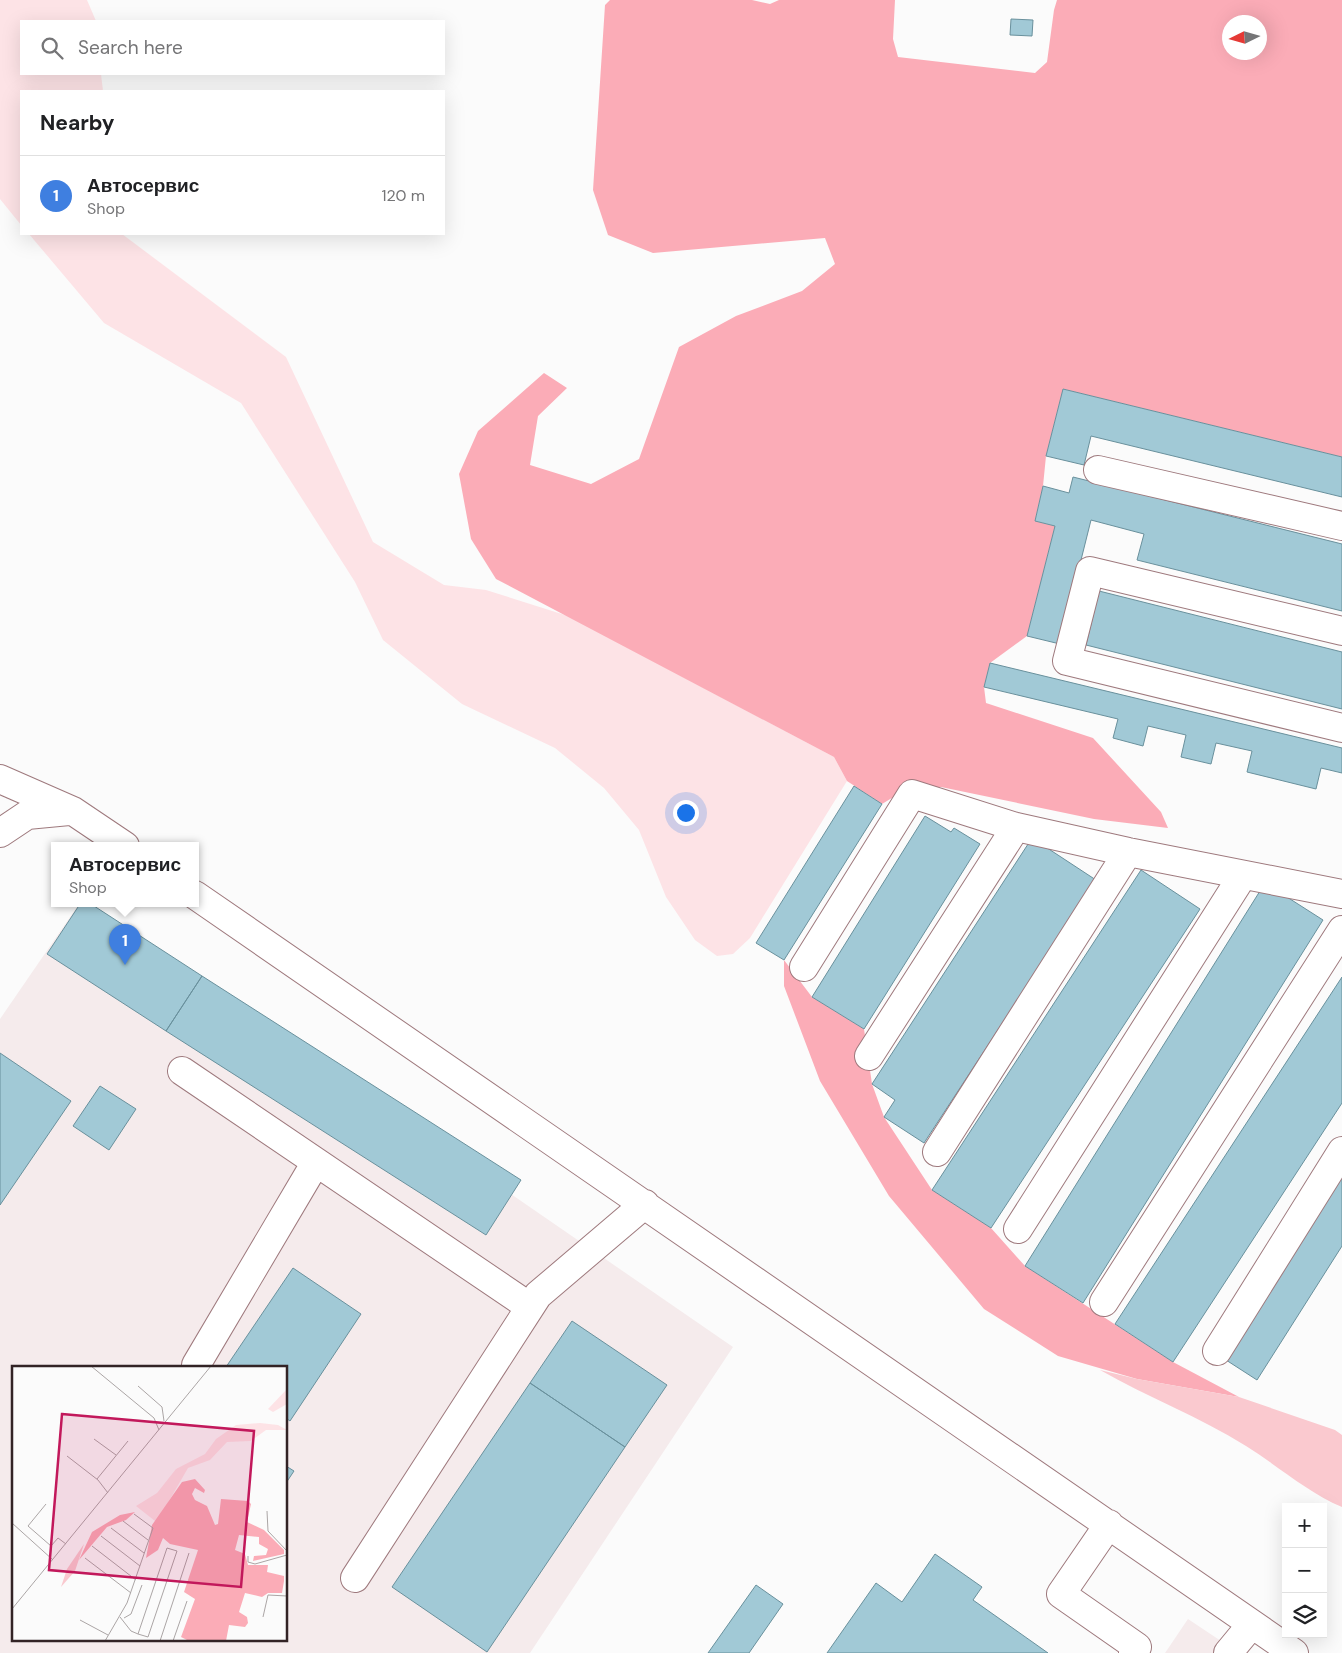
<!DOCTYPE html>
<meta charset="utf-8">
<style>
:root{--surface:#fff;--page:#f2f2f2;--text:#202124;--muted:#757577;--line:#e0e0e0;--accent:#1e6274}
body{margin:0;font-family:"DM Sans",sans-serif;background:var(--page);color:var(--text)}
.controls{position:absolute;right:15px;bottom:15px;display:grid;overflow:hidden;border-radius:0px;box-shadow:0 5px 20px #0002}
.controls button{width:45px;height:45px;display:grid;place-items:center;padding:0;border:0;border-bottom:1px solid var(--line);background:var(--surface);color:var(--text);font:25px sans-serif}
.compass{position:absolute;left:1222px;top:15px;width:45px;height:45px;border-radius:50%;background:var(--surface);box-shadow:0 5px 20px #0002;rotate:265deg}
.you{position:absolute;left:685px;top:812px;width:18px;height:18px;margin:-12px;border:4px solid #fff;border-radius:50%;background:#1a73e8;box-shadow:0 0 0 8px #1a73e833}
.badge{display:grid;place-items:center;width:32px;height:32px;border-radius:50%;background:var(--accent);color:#fff;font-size:16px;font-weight:700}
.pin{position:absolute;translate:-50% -41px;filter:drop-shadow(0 1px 2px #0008)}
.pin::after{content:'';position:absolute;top:26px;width:18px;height:15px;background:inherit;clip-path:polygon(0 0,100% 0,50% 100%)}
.popup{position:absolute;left:51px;top:842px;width:148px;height:65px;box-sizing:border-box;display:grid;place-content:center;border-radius:0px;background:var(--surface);filter:drop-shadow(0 1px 4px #0005);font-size:16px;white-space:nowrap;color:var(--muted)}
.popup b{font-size:19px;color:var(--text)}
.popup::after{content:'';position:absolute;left:50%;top:100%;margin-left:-10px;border:10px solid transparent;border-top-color:var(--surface)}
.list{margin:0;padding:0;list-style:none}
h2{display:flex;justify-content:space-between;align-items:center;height:65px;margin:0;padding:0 20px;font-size:21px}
h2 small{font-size:16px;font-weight:400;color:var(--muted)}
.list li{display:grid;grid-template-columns:32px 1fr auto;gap:15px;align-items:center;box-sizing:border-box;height:80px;padding:0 20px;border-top:1px solid var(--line)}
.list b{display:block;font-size:19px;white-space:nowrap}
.list p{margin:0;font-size:16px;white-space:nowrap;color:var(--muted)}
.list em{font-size:16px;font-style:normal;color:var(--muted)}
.icon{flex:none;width:28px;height:28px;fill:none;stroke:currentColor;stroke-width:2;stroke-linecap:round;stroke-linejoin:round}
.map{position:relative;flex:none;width:1342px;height:1653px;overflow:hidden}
.search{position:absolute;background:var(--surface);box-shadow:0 5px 20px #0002;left:20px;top:20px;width:425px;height:55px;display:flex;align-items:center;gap:12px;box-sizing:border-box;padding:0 18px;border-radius:0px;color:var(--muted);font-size:19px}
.panel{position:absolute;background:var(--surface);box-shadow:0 5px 20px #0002;left:20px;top:90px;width:425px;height:145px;border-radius:0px}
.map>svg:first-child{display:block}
.built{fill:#f5ebec;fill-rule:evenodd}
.green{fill:#fde3e6}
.forest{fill:#fbacb7;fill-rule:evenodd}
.water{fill:#fac9cf}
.building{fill:#a1c9d6;stroke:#69909c}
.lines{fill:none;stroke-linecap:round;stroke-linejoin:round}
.minor-casing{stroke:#9e797d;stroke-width:30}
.minor{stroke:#fff;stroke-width:28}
.inset-road{fill:none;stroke:#aba5a5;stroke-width:1}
.view{fill:#c2185b;fill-opacity:0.15;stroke:#c2185b;stroke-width:2.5}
.inset-edge{fill:none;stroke:#322325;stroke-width:2.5}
</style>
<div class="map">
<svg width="1342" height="1653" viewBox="0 0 1342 1653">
<rect width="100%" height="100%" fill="#fbfbfb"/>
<path class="built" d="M79,904H90L733,1347L530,1653H0V1019ZM14,1367H286V1639H14Z
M1188,1619L1239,1653H1165Z"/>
<path class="green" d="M0,0H87L96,21H21V74H101L103,91H21V225L0,199Z
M29,234H122L286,357L373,542L444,585L486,590L568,616L834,757L847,781L750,938L733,954L717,956L695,940L666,897L639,830L604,788L555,748L462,704L383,640L355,582L241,403L104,323Z"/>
<path class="forest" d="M610,0H752L770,4L779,0H895L893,39L898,57L1035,73L1047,62L1054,10L1057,0H1342V457L1063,389L1046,456L1043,486L1035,521L1055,526L1027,636L990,663L984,687L986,703L1093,738L1161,812L1168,828L1094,819L941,787L905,790L882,804L847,781L834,757L496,579L471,539L459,474L478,431L544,373L567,388L538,416L530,465L591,484L639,459L679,347L736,316L802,291L835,264L825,238L653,253L608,235L593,190L605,5ZM1230,22H1260V52H1230Z
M784,960L812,997L864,1029L872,1084L884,1117L932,1190L991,1228L1025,1266L1173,1362L1239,1397L1137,1379L1058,1356L984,1309L889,1196L820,1081L784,986Z"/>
<path class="water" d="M1100,1370L1137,1379L1239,1397L1335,1430L1342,1435V1507C1307,1492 1278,1466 1246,1446C1200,1417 1147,1397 1100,1370Z"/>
<path class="building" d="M1011,19L1033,20L1032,36L1010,35Z
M1063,389L1342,457V497L1091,436L1084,465L1046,456Z
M1073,477L1342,544V611L1137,560L1144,534L1091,520L1060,644L1027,636L1055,526L1035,521L1043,486L1069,493Z
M1099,591L1342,652V709L1086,645Z
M990,663L1342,748V773L1321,768L1316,789L1247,772L1252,751L1216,743L1211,764L1181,757L1186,735L1148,726L1143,746L1113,738L1118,719L984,687Z
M854,786L882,804L784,960L756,943Z
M925,816L951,832L954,828L980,844L864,1029L812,997Z
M1032,838L1096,880L924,1143L884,1117L895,1100L872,1084Z
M1141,870L1200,909L991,1228L932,1190Z
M1265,883L1323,920L1083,1303L1025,1266Z
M80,904H91L202,976L166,1031L47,954Z
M202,976L521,1180L486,1235L166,1031Z
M1342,977V1103L1173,1362L1115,1324Z
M0,1053L71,1101L0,1205Z
M100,1086L136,1109L109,1150L73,1126Z
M1342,1177V1246L1257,1380L1226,1360Z
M293,1268L361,1314L290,1421L286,1418V1367H226Z
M572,1321L667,1385L625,1447L530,1383Z
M530,1383L625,1447L487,1652L392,1587Z
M286,1466L294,1471L286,1483Z
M935,1554L982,1587L973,1600L1048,1653H827L876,1583L902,1602Z
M756,1585L783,1604L749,1653H708Z"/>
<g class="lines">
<g class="minor-casing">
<path id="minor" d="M1098,470L1342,526
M1342,631L1090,571L1067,661L1342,728
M0,779L73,811L125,846
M0,833L27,815L69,811
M195,895L1294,1653
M804,967L912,794L1016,827L1128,852L1342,894
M869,1056L1016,827
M182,1071L530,1307
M937,1152L1128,852
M1018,1229L1243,875
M1104,1302L1342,930
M1217,1351L1342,1151
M196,1365L316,1162
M1109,1524L1061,1594L1137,1647L1133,1653
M355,1578L538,1295L645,1204
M1228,1653L1252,1624"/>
</g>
<use href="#minor" class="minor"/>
</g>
<g transform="translate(12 1366)">
<rect width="275" height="275" fill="#fbfbfb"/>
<path d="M275,23V38L261,46L256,43ZM248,57L266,59L275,64H254L239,75L215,76L198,94L176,102L146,154L143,155L124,140L145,127L164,103L193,88L204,73L224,59Z" fill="#fde3e6"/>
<path d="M183,113L193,124L192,127L183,122L180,128L183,134L195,140L203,159L206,158L209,133L236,135L239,138L235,156L252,164L272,184V188L241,195L242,190L254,189L256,183L247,178V171L227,169L223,184L233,188L236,199H256L255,206L272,210V215L270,227H256L250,231L233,227L227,246L235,251L236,257L233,261L217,259L214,275H177L169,271L183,233L172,226L186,184L158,178L151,172L146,184L134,192L140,159L170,116ZM123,146L114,154L95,161L67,194L80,166L108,149Z" fill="#fbacb7"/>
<path d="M72,178L63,205L49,221L55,203Z" fill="#fac9cf"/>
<path class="inset-road" d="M79,0L142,52L147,64M126,20L150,41L152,55M82,73L104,89M55,90L86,114L96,127M85,113L116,75M34,138L16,160L39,180L46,172L54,178M255,145L256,165L275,185M111,155L136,174M0,157L41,194M99,162L132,187M89,170L128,200M80,180L124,214M236,190V196L243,198L275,189M73,192L119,227M0,243L199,0M108,251L119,265L126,268L136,271L165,185L155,182L126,268M251,251L256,229L275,230M112,252L119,248L130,219M68,254L96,269M93,275L115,237L141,162L122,148M148,275L177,187M161,275L175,235"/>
<path class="view" d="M50,48L242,65L229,221L37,204Z"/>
<rect width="275" height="275" class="inset-edge"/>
</g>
</svg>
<div class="controls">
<button>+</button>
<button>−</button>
<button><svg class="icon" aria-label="layers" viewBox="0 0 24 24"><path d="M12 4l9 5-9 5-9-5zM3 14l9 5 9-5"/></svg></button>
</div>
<svg class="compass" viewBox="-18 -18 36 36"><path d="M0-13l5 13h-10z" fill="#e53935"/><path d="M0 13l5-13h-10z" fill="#757577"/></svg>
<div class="you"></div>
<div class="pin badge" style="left:125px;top:965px;background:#3f7fe0">1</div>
<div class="popup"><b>Автосервис</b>Shop</div>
<div class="search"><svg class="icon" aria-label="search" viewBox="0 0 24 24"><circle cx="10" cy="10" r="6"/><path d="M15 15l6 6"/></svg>Search here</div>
<section class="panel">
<h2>Nearby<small></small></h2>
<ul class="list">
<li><span class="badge" style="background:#3f7fe0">1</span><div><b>Автосервис</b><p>Shop</p></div><em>120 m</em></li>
</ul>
</section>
</div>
